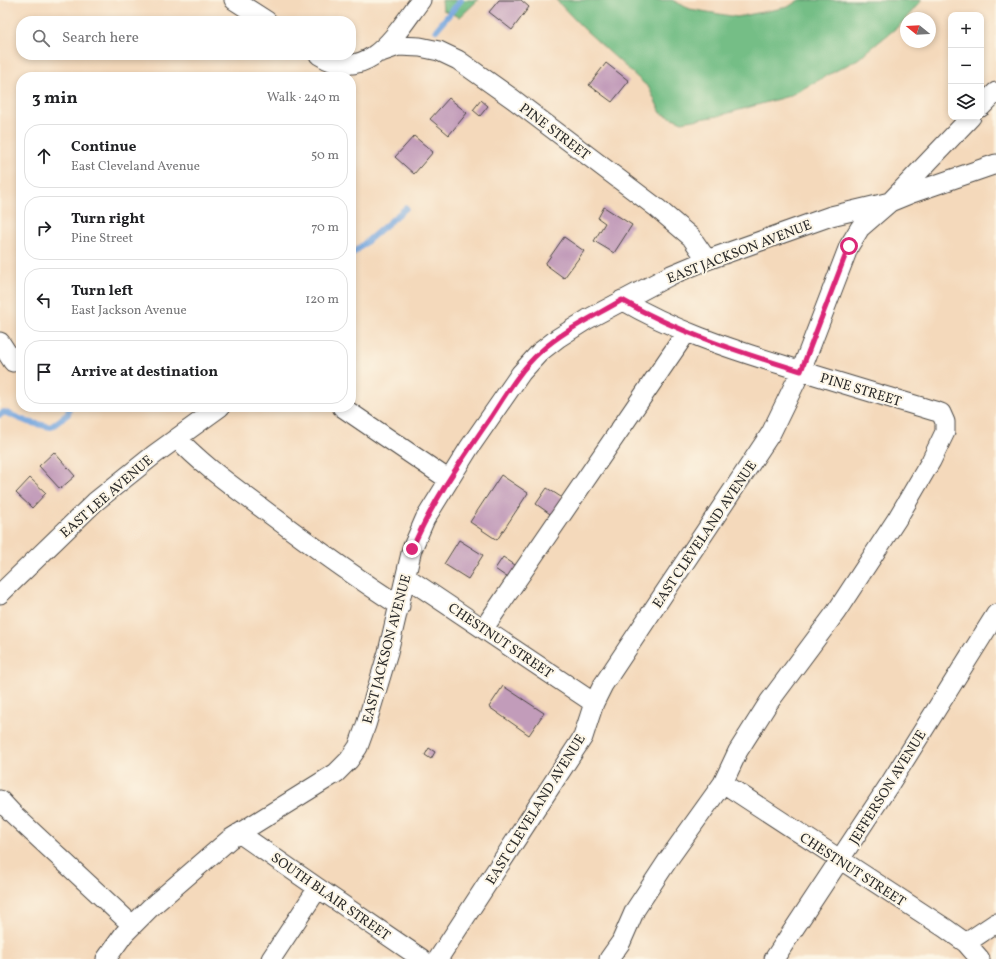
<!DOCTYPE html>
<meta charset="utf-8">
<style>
:root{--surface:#fff;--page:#f2f2f2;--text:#202124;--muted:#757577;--line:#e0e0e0}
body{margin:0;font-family:Vollkorn,serif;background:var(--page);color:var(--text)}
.controls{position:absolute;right:12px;top:12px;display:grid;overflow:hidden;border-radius:8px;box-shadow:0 2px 6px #0003}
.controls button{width:36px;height:36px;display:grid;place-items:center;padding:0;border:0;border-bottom:1px solid var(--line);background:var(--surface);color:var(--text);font:20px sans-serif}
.compass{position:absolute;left:900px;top:12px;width:36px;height:36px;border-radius:50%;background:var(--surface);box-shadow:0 2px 6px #0003;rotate:288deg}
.stop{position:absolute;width:12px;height:12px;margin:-9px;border:3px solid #db2777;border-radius:50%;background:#fff}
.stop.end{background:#db2777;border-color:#fff;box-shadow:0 1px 4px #0008}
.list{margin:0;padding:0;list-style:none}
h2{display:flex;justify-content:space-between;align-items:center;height:52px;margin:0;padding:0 16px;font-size:17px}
h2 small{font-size:13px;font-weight:400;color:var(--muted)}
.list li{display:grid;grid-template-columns:26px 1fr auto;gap:12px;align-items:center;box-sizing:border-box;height:64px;margin:0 8px 8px;padding:0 8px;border:1px solid var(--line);border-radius:16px}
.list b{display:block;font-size:15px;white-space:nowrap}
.list p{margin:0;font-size:13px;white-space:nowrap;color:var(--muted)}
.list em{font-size:13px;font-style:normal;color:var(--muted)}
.icon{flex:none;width:22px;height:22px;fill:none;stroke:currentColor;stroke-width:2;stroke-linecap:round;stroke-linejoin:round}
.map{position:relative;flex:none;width:996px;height:959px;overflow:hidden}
.search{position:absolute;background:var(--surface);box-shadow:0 2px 6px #0003;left:16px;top:16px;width:340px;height:44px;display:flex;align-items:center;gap:10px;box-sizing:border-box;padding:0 14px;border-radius:16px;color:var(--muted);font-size:15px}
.panel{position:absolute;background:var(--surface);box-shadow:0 2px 6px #0003;left:16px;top:72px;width:340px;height:340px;border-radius:16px}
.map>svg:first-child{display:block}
.forest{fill:#74be86;stroke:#507458}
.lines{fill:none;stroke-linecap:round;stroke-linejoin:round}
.stream{stroke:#73a5de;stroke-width:6}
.building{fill:#c29cba}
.minor-casing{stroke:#494541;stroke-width:21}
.minor{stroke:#fff;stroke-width:19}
.route{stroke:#db2777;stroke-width:5}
.labels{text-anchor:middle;stroke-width:4;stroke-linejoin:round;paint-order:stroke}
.street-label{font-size:14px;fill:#2b2b2b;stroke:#fcf5e5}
</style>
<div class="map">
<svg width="996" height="959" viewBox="0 0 996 959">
<rect width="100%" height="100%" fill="#fcf5e5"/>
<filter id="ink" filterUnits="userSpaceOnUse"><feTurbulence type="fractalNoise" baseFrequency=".025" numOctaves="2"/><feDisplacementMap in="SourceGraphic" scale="8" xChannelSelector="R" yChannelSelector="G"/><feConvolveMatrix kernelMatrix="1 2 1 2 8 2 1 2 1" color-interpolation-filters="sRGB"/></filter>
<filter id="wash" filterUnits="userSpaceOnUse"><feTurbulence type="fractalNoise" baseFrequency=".012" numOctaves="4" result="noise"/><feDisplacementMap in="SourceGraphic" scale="16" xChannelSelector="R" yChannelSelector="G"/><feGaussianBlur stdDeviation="0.9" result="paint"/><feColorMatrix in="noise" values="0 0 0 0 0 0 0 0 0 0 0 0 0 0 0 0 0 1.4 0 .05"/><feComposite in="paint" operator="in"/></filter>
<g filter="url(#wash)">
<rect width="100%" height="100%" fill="#f4d9bb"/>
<path class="forest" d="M442,0H478L460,17L443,10Z
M556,0H672L690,9L737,17L788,7L799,0H922L901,24L858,59L789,96L718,116L682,122L661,113L649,88L582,27Z"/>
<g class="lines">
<path class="stream" d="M436,30L461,0
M351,255L406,208
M0,415L4,412L28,422L51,427L68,414L69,407"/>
</g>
<g id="blocks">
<path class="building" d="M499,0H521L529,7L512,30L489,12Z
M606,63L629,81L612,102L589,85Z
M449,98L467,113L449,135L430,119Z
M481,100L488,106L480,116L473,110Z
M414,136L433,152L414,174L395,157Z
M604,207L632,225L614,253L594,241L605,223L598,218Z
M564,237L584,251L564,278L545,264Z
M54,452L75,476L60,489L39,466Z
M501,475L528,493L497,540L470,522Z
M30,478L46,493L32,508L16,493Z
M547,488L564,499L553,516L536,504Z
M459,540L483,555L468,579L444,564Z
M503,557L518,567L511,580L495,569Z
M503,686L544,713L529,735L489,707Z
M429,748L435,752L431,759L425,755Z"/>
</g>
</g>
<g filter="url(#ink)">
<use href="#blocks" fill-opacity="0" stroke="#494541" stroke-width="1"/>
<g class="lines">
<g class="minor-casing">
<path id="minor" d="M234,0L267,21
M381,52L398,46L420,47L439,51L458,60L513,99L657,208L691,237L707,260
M319,55C368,86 396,33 421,0
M981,107L996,92
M0,342L13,362
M342,407L449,480
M177,438C202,465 234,487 263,509C308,543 353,576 400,606
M406,577L594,703
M0,594L95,502L155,454L220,407
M484,628L686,333
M723,783L945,928L966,943L980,959
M0,800L13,814L132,925
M239,833L318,888L422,959
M966,943L996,923
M106,959L124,934L150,908L230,839L336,773L349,760L358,747L366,725L388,652L412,549L425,519L469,448L521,373L540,352L558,338L588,319L671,275L707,260L831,216L890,202L912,193L996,164
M271,959L318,888
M438,959L583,737L594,703L603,685L771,433L801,371L849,246L860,228L890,202L971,117
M609,959L621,942L635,910L670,857L723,783L738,751L769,702L836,612L897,519L931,461L945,432V422L941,413C888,397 836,382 783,365C727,348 673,330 622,300
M774,959L889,785L996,614"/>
</g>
<use href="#minor" class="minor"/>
</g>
</g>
<g class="lines" filter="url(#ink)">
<path class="route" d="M412,549C432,502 462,459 491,417C506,394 520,370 540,352C564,330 595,316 622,300C679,333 739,352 801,371L849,246"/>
</g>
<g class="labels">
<g class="street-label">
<text transform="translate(555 131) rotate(37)" y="5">PINE STREET</text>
<text transform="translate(739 251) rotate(-21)" y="5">EAST JACKSON AVENUE</text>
<text transform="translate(861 389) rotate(17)" y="5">PINE STREET</text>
<text transform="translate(106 496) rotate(-41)" y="5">EAST LEE AVENUE</text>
<text transform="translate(704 534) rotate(-56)" y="5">EAST CLEVELAND AVENUE</text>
<text transform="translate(501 640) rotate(34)" y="5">CHESTNUT STREET</text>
<text transform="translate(386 649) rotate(-75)" y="5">EAST JACKSON AVENUE</text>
<text transform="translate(887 787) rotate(-58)" y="5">JEFFERSON AVENUE</text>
<text transform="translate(535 809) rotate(-58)" y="5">EAST CLEVELAND AVENUE</text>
<text transform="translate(853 869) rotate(33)" y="5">CHESTNUT STREET</text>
<text transform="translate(331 896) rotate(35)" y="5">SOUTH BLAIR STREET</text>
</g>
</g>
</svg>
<div class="controls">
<button>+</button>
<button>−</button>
<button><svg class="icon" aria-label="layers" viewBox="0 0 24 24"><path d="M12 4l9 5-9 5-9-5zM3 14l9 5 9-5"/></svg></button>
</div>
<svg class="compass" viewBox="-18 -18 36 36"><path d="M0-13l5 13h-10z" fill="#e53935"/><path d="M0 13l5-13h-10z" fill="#757577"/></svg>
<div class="stop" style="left:849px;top:246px"></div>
<div class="stop end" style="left:412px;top:549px"></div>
<div class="search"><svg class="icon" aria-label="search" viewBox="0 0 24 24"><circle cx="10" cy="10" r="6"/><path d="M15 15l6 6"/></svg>Search here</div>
<section class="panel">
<h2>3 min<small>Walk · 240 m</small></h2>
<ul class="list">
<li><svg class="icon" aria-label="ahead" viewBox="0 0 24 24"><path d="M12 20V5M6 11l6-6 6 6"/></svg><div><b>Continue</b><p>East Cleveland Avenue</p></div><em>50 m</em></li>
<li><svg class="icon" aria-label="right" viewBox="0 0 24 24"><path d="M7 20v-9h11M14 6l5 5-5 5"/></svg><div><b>Turn right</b><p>Pine Street</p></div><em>70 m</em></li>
<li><svg class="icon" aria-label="left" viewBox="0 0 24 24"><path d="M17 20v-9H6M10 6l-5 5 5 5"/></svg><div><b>Turn left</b><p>East Jackson Avenue</p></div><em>120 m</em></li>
<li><svg class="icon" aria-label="arrive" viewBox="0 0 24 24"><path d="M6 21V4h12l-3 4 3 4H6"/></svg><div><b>Arrive at destination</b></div></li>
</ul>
</section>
</div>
